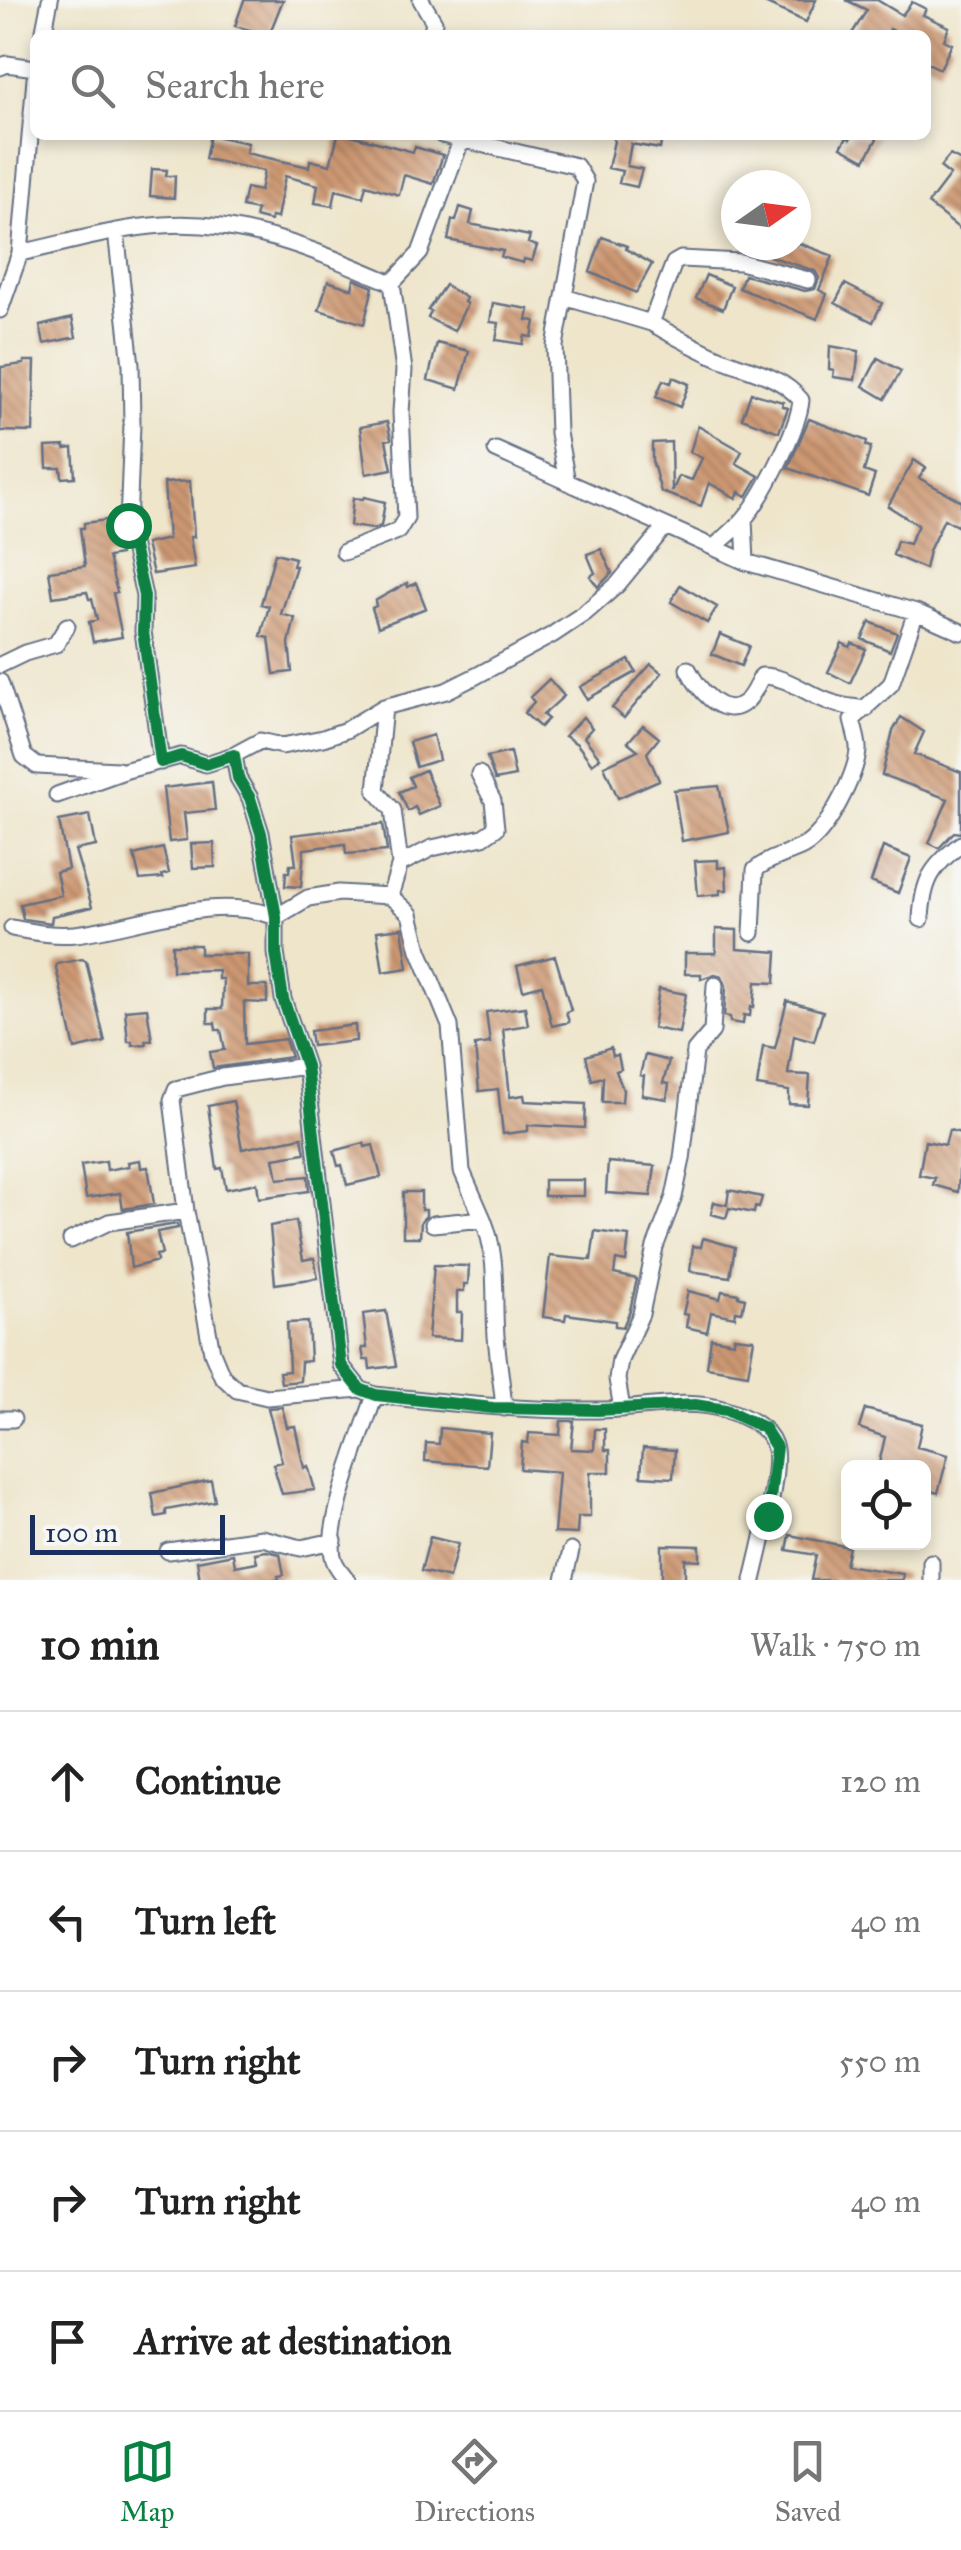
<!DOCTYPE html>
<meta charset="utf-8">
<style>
:root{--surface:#fff;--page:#f2f2f2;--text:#222;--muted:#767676;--line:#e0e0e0;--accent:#0b8043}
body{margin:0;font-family:"IM FELL Great Primer",serif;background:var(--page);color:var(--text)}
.controls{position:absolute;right:30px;bottom:30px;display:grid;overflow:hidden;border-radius:15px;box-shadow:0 5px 15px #0003}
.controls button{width:90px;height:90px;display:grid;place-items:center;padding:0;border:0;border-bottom:2px solid var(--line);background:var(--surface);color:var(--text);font:50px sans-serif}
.compass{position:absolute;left:721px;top:170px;width:90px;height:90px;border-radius:50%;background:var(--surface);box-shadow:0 5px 15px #0003;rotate:76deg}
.scale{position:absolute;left:30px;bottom:25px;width:195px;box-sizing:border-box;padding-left:10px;border:5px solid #1b2f5e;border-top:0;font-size:28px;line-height:35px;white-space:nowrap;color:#1b2f5e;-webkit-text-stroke:8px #f6f6f2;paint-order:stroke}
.stop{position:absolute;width:30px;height:30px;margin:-22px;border:8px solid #0b8043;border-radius:50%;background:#fff}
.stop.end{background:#0b8043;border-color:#fff;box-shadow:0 2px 10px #0008}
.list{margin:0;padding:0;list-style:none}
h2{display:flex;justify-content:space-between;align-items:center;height:130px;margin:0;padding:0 40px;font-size:42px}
h2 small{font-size:32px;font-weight:400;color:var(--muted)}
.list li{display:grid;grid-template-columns:65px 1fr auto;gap:30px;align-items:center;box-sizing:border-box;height:140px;padding:0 40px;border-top:2px solid var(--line)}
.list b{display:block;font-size:38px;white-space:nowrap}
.list em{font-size:32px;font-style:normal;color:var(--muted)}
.icon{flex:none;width:55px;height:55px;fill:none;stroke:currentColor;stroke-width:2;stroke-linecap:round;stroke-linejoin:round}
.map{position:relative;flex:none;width:961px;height:1580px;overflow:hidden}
.search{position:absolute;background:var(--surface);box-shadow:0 5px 15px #0003;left:30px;right:30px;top:30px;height:110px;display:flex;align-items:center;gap:25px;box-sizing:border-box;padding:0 35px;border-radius:15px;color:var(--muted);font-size:38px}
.sheet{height:830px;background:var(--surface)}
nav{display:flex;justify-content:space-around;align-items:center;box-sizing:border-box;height:140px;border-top:2px solid var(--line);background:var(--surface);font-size:28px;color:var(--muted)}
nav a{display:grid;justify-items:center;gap:5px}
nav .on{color:var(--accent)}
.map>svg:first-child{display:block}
.building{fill:url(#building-back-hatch)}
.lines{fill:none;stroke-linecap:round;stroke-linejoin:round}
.street-casing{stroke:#656f84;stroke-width:19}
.street{stroke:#fff;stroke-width:15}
.route{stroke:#0b8043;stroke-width:12}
</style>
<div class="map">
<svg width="961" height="1580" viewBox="0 0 961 1580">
<defs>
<pattern id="building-back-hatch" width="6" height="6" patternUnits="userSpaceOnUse" patternTransform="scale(2.5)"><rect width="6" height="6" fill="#cd9872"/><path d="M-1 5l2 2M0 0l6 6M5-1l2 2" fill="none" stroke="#a67c61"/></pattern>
</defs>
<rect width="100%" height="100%" fill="#f6f6f2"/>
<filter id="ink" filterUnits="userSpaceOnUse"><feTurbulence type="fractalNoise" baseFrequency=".01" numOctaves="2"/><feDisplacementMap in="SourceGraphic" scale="20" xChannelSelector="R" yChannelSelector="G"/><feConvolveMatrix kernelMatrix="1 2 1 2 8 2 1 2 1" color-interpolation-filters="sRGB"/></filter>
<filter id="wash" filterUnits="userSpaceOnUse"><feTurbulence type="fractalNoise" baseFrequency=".0048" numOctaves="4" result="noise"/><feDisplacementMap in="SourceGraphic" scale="40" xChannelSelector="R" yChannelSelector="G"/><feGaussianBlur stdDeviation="2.25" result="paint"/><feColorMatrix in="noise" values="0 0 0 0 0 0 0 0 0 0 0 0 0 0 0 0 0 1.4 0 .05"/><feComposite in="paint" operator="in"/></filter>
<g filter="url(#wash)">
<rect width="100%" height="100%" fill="#eee5cb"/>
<g id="blocks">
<path class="building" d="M244,0H283L269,35L235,26Z
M758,0H816L806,22Z
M846,0H877L902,15L912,2L926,9L923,15L949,27L944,40L952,44L940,69L926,62V35H902L890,29L887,35H851L867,10Z
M210,135L248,143L246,153L309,167L310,160L330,165L338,135H351L413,152L415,147L443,155L433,184L404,175L399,195L366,185L363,197L336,190L333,206L315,203L318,185L285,176L277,218L271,217L270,221L255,217L257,210L242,207L246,188L260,191L264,171L205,159Z
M611,135H662L660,149L631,144L627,166L642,169L637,187L619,183L622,171L608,168L614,141Z
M852,135H879L865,160L841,147L847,137L850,139Z
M950,155L961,161V230L928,204L950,175L940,167Z
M152,169L167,170L166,176H175L174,198L150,196Z
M460,207L473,211L470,224L530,236L528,243L537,246L532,261L524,259L523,263L501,257L503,251L448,240L452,220L456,221Z
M602,237L627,246L626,249L652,264L636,293L590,272Z
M796,242L833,256L819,290L827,294L817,319L739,288L744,275L805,291L815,289L819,278L815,271L769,256L774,245H796Z
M706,275L732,286L723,309L696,298Z
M354,279L373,287L364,324L319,310L328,281L352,289Z
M845,284L882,303L873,322L835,303Z
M445,285L466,298L464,302L467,304L454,331L428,318L431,312L428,310Z
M493,303L529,309L527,320L535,321L532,337L525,336L523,344L496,340L499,323L490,322Z
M72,318L76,337L44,344L40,326Z
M437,343L469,351L459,389L428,380Z
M830,346L859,351L855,380L833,377L834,370L829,369Z
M878,358L901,371L885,399L863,386Z
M24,361H35L33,432L0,431L1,367L24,364Z
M673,377L689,384L680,407L656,397L663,380L671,383Z
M751,393L783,402L782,406L788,408L779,432L742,418Z
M809,419L867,441L866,446L871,447L864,471L875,475L868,496L788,468Z
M387,422L391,439L386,440L392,469L366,474L360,427Z
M698,426L742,451L736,463L759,476L747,496L739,492L736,498L709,483L701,506L661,492L652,460V443L671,442L672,492L679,476L692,480L702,458L690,452Z
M65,446V449L73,448L75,477L62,478L61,468H47L46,447Z
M914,460L926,468L919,478L961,501V519L957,526L944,519L929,551L925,569L893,555L897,541L909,544L918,525L888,506Z
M190,481L194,537H190L195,568L153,574L146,544L168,539L164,483Z
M364,497L385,502L381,526L373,529L350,526L353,498L363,499Z
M115,519L120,555L108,557L117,592L113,593L122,637L93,642L89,622L97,620L92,599H89L87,592L53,597L49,571L85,566L80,528H84V523Z
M601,549L612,573L598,587L590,576L595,573L587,554Z
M275,553L295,558L293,566H296L281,614L295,618L289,643L292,672L274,674L269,638L261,636L269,606L261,604Z
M407,583L408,587L416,583L426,608L378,627L372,608L376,606L375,601Z
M680,585L717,607L707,623L671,602Z
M870,622L897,633L890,651L862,639Z
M720,634L749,646L741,666L712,654Z
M842,643L850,647L852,643L866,649L850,683L828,672Z
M629,660L636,672L587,699L580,687Z
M651,664L662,673L624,718L612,708Z
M549,679L564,696L543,715L548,719L540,727L524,713L534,702L530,697Z
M583,717L592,728L584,737L600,758L592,764L577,744L565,736Z
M901,717L924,732L914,754L961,772V833L954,832L939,848L929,843L948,799L882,775L893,731Z
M643,725L659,738L647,753L659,780L618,798L604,766L638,750L628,742Z
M433,735L439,760L416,767L409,742Z
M510,752L515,776L495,780L487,757Z
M425,770L440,806L419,815L415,807L408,811L399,792L413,786L409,777Z
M212,782L215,810L184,813L187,840L169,842L163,788Z
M719,786L729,832L682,841L674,790Z
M90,815L96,846L75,850L92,907L52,916L51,923L23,919L20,904L61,895L56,872L68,869L59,821Z
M383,824L387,851L346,854L345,844L304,849L301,887L285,886L286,872H289L290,865H296L292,835Z
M214,843L215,867L193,868L191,844Z
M883,847L911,858L898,893L871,882Z
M163,848L169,873L162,875L163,878L140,880L134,855Z
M718,860V868L726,867L727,890H720V894L698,896L695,861Z
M402,928L408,968L383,972L377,931Z
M716,929L737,930V949L777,952L775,983L756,982L754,1007L751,1006L750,1016L744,1015L743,1024L730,1022V1017L724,1016L726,986L722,976L715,974L701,979V974H685V953H716Z
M172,945H200V954H248V986H267V1003L244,1002L245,1044L285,1039L291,1057L213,1068L210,1052L225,1050L221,1030H216L215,1023H208V1009H222L223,979H218V970L172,971Z
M555,956L571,1010L566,1012L569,1022L552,1026L542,985L523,990L517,966Z
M82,959L86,961L105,1042L75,1049L56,968L57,964Z
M659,989L686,994L679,1033L653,1028Z
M787,1001L823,1011L814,1041L794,1035L788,1074L810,1075L808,1105L789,1104V1091L757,1086L763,1046L775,1048Z
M525,1007L528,1025L503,1029L510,1097L524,1095L525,1101L586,1104L585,1128L528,1125V1131L503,1134L498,1089L479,1091L475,1045L490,1043L486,1012Z
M147,1008L152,1040H145L146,1044L132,1045V1041H128L125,1010Z
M355,1025L356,1041L312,1046L310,1031Z
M611,1048L613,1056L618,1055L621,1069L616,1071L623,1090L622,1102H602L603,1077L592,1080L586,1056Z
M645,1055L669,1061L663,1083L669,1084L667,1099L642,1095L644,1076L640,1075Z
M233,1101L242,1149L302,1137L305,1153L274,1158L278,1179L308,1176L309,1191L259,1198L257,1183L226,1189L222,1168L217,1169L208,1106Z
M949,1130L961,1133L958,1192L933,1185L935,1178L919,1175L925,1141L945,1145Z
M364,1143L365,1147L373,1145L381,1177L347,1185L342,1165L338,1166L334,1151Z
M140,1160L141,1168L148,1167L154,1204L123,1209L120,1193L86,1198L81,1165L106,1161L107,1170L129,1166L128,1162Z
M608,1162L655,1166L651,1196L606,1193Z
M544,1180H584V1196H544Z
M729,1190L762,1197L759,1208L755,1207L754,1213L729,1208L726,1218L711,1214L714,1202L727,1205Z
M403,1192H421V1210H426V1216L421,1221L420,1237H403Z
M296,1221L303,1260L314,1258L318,1278L275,1284L270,1226Z
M177,1224L178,1228L157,1232L162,1254L156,1255L157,1261L131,1268L127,1232Z
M595,1231L629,1236L626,1262L616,1260L614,1274L637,1279L630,1310L623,1327L615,1326V1321L566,1314L565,1320L543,1317L550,1256L591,1260Z
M703,1238L735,1247L730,1277L690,1271L693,1246L701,1247Z
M434,1265L469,1266L468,1284H464V1291H457V1312H462L461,1340L428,1338Z
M688,1291L720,1299L722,1291L739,1294L738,1296L745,1298L742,1312L736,1311L735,1317L711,1312L707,1332L686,1327L688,1315L683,1314Z
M386,1311L396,1366L370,1369L369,1360H364L362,1348H367L363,1314Z
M308,1322L310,1361L301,1362L300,1381L281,1383L279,1372L289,1371L287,1323Z
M734,1337L754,1339L748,1374L707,1367L711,1338L734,1342Z
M282,1407L287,1427L295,1426L304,1468L308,1466L315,1490L282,1494L273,1464L282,1462L268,1408Z
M865,1409L922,1424L917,1447L948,1455L938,1493L924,1489V1468H878L885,1437L859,1428Z
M561,1421H574L571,1449L594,1450L595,1429H605V1450H610V1472H590V1517H578L577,1534L554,1533L559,1472L520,1469L522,1442L528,1443L529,1433L560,1435Z
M440,1428L490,1433L487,1466L425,1461L426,1443L439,1444Z
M643,1448L675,1450L673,1478L641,1476Z
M211,1480L215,1501L166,1510V1515L156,1517L152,1493Z
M790,1535L849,1547L845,1565L903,1574L902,1580H811L816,1555L787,1550Z
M430,1537L458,1544L449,1578L421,1571Z
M662,1545L700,1546V1560L685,1559V1580H662Z
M266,1551L280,1554L284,1575L278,1576L279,1580H200L197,1561L233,1554L235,1566L257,1562L255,1553Z"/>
</g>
</g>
<g filter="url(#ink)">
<use href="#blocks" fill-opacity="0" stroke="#656f84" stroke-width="2.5"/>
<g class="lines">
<g class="street-casing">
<path id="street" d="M421,0L434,22L431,35
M43,35L50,0
M0,67L7,64L35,68
M442,135L576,166L585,181L555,346L558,433L567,482
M116,231L131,365L132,424L128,525L144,596L143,631L161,762
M20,253L35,79
M392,283L420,253L462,138
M564,297L651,323
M0,310L20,253C67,243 115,228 163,225C245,219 319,252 392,283L404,370L401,412L406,518L398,531L344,552
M496,450L746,562L916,612L961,632
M744,519L746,562
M714,547C724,538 735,530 743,520C762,499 799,428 801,400C781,376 752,371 724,360C699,350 675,336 651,323L674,263L681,259L740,262L808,280
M0,665L25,653L56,644L67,626
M688,669C696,685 721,721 744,703C752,698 757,684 762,676C789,676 808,696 833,703C843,707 855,707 866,709
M0,682L24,756L37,766L118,770
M384,707L376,791L393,810L400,864
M234,755L260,741L282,746L323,738L346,730L384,707L446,691L476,676L552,635L585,613L618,584L664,528
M57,795L127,770L181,756L206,764L234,755L238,778L250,798L261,833L276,917V953L283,999L306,1066L341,1365L360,1389
M390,896L400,864L432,848L483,837L496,828L493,801L479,774
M921,919C923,881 931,867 961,844
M12,928C33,932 53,936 75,934C139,927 212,892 276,917L308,898L339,893L390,896L410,914L419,950L450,1026L462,1171L483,1219
M752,933L755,870C770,857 787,855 804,846C827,833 855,777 858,751C859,742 854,730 852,720L891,684L916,612
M306,1066L223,1077L176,1089L172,1100L186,1211L212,1352L222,1376L237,1390L267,1397L360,1389L375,1395C449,1403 522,1411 597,1410C639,1410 686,1397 726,1410C744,1416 768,1426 774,1445C782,1467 759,1554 753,1580
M433,1224L483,1219C499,1258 493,1295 496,1336C498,1360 502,1384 504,1408
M71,1240L109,1222L186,1211
M622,1409L617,1379L620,1360L641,1314L655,1247L674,1197L682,1159L695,1051L712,1031L715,985
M0,1419H13
M168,1551L262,1538L301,1548L334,1541
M931,1562V1580
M347,1580C343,1574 336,1567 334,1560C323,1528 364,1429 375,1395
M564,1580L571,1551"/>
</g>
<use href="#street" class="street"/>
</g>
</g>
<g class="lines" filter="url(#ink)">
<path class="route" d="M128,525L144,596L143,631L161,762L181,756L206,764L234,755L238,778L250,798L261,833L276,917V953L283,999L306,1066L341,1365L360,1389L376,1395L493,1408L598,1410L695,1405L726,1410L764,1428L776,1447L768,1516"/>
</g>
</svg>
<div class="controls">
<button><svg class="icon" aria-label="locate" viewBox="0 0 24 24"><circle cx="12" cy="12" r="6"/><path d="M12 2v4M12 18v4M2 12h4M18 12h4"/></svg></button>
</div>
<svg class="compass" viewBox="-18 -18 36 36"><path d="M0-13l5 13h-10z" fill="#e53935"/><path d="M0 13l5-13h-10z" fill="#767676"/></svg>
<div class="scale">100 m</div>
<div class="stop" style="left:128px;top:525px"></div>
<div class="stop end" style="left:768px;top:1516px"></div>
<div class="search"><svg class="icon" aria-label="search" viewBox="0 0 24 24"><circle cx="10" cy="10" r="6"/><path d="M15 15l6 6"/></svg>Search here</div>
</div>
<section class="sheet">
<h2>10 min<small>Walk · 750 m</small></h2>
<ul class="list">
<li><svg class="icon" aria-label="ahead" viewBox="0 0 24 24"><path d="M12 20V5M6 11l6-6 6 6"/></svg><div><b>Continue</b></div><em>120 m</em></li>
<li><svg class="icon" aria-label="left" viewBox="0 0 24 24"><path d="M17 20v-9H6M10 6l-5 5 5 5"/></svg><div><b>Turn left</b></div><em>40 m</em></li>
<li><svg class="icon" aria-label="right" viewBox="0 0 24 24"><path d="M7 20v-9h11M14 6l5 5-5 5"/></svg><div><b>Turn right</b></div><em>550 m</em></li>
<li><svg class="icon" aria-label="right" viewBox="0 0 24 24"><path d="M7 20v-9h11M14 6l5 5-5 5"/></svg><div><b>Turn right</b></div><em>40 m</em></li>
<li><svg class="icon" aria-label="arrive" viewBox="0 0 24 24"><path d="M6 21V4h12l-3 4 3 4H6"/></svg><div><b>Arrive at destination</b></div></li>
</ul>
</section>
<nav>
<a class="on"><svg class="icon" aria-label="map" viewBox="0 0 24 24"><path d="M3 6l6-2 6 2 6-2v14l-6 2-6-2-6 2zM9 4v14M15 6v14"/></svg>Map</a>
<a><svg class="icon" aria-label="directions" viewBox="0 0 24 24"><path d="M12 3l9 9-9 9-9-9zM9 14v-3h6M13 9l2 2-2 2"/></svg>Directions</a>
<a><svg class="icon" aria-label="saved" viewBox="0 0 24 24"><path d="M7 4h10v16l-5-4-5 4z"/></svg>Saved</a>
</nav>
